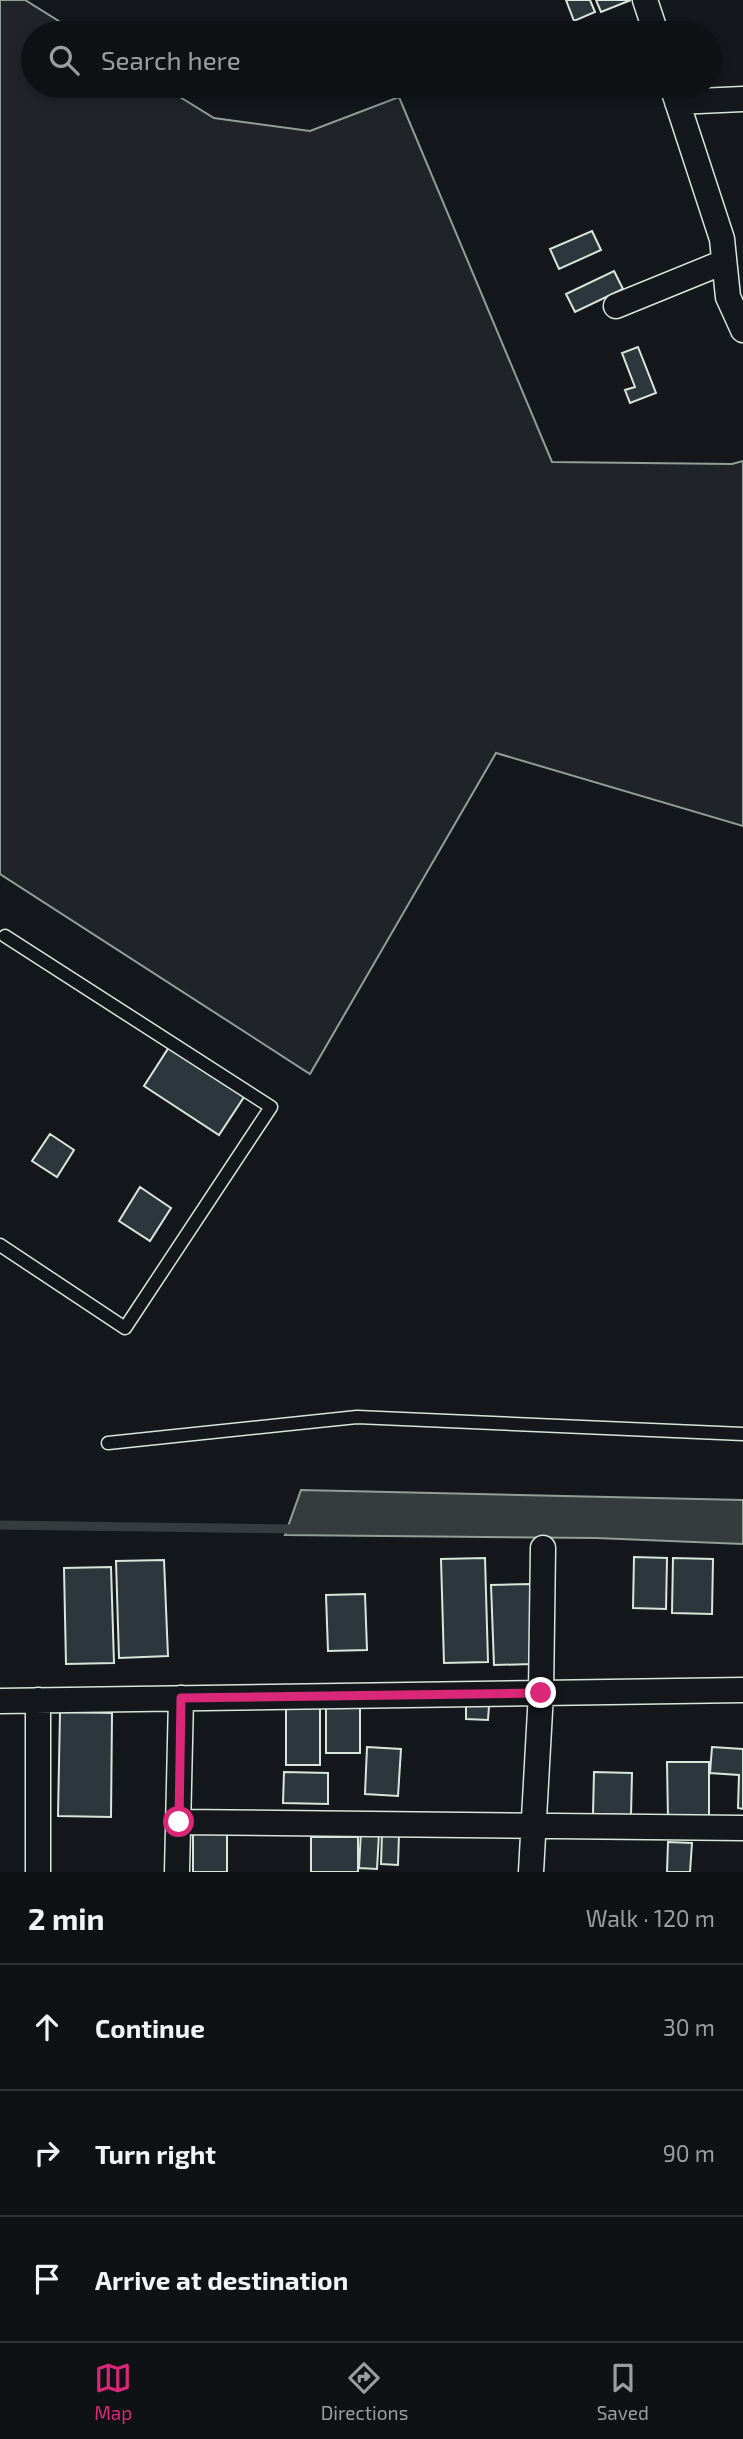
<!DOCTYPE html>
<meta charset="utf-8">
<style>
:root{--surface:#0f1215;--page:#1d2022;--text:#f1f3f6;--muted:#9b9ea0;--line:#2f3234;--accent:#db2777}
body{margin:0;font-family:"Exo 2",sans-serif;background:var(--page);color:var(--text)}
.stop{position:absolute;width:21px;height:21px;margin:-16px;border:5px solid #db2777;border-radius:50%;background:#fff}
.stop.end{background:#db2777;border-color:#fff;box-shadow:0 2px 7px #0008}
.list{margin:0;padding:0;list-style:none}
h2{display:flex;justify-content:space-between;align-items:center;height:91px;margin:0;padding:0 28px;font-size:30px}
h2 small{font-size:23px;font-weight:400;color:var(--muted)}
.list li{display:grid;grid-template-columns:46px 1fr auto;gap:21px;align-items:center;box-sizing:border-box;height:126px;padding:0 28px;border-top:2px solid var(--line)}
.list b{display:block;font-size:26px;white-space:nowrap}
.list em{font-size:23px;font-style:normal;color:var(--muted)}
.icon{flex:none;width:38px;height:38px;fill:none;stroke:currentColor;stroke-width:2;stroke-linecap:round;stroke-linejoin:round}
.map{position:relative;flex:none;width:743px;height:1872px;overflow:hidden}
.search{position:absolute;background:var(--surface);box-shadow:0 4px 10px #0003;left:21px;right:21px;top:21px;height:77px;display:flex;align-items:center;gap:18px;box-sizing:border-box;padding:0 24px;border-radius:38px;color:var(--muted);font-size:26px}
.sheet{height:469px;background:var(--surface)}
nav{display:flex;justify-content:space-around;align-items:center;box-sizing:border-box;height:98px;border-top:2px solid var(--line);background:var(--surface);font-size:19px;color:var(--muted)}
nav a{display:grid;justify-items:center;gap:4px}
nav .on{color:var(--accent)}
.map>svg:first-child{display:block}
.green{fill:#202428;stroke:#939e99;stroke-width:2}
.water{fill:#363b3e;stroke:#939e99;stroke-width:2}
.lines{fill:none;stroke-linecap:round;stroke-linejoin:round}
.stream{stroke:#363b3e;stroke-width:9}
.building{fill:#2c363c;stroke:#d8e6dc;stroke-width:2}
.lane-casing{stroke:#d8e6dc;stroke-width:15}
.street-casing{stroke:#d8e6dc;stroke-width:27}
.lane{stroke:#14181c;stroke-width:12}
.street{stroke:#14181c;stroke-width:24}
.route{stroke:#db2777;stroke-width:9}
</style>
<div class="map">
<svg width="743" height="1872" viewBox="0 0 743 1872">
<rect width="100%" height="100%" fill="#14181c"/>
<path class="green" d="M0,0H25L78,33H33V86H162L214,118L310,131L399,97L552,462L732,464L743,461V826L496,753L310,1074L0,874Z"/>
<path class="water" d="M301,1490L743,1500V1544L596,1538L285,1535Z"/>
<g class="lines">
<path class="stream" d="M0,1525L299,1529"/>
</g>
<path class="building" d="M566,0H590L595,12L574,21Z
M596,0H631L601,12Z
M592,231L601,250L559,269L550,249Z
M614,271L623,289L575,312L566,294Z
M638,347L656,393L630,403L625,390L635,387L622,353Z
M171,1044L246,1094L219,1135L144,1086Z
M50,1134L74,1150L57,1177L32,1161Z
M140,1187L171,1208L150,1241L119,1221Z
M634,1557L667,1558L666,1609L633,1608Z
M485,1558L488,1662L444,1663L441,1559Z
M673,1558L713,1559L712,1614L672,1613Z
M164,1560L168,1656L119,1658L116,1561Z
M111,1567L114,1663L66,1664L64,1568Z
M530,1584L532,1664L494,1665L491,1585Z
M365,1594L367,1650L328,1651L326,1595Z
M326,1701H360V1753H326Z
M286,1703H320V1765H286Z
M466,1705L489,1706L488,1720L466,1719Z
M60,1712L112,1713L111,1817L58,1816Z
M367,1747L401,1749L398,1796L365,1794Z
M712,1747L743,1749V1809L738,1808L739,1775L710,1773Z
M667,1762H709V1818L668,1819Z
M284,1772L328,1773V1804L283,1803Z
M594,1772L632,1773L631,1815L593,1814Z
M193,1825H227V1872H193Z
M361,1831L379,1833L377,1869L359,1868Z
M382,1833L399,1834L398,1865L381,1864Z
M311,1837H358V1872H311Z
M668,1842L692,1843L690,1872H667Z"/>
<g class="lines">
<g class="lane-casing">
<path id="lane" d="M0,1245L125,1328L271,1107L5,936
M108,1443L357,1417L743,1434"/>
</g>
<g class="street-casing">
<path id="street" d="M645,0L656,33
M672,86L722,239L728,297L743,330
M677,102L743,99
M616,306L724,262
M38,1700V1872
M0,1701L743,1690
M179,1822L743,1828
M177,1872L181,1698
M531,1872L541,1693L543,1548"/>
</g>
<use href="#lane" class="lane"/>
<use href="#street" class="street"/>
</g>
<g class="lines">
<path class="route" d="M179,1822L181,1698L541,1693"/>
</g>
</svg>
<div class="stop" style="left:179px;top:1822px"></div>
<div class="stop end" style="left:541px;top:1693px"></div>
<div class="search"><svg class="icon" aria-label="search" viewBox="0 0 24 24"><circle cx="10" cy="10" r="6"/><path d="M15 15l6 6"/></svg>Search here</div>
</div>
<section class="sheet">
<h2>2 min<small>Walk · 120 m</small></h2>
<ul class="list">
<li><svg class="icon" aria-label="ahead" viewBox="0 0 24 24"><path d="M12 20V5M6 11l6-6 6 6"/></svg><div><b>Continue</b></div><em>30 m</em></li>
<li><svg class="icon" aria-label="right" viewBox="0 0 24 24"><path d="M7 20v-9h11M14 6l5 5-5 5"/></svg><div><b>Turn right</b></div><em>90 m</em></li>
<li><svg class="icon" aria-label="arrive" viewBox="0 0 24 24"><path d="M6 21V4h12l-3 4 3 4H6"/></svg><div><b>Arrive at destination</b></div></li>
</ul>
</section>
<nav>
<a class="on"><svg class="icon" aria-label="map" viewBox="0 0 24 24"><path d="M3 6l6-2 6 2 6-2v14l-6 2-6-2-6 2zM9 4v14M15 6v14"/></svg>Map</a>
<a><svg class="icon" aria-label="directions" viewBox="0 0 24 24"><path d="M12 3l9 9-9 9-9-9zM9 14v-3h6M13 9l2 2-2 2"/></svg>Directions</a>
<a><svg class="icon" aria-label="saved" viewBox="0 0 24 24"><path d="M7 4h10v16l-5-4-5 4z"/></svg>Saved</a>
</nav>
